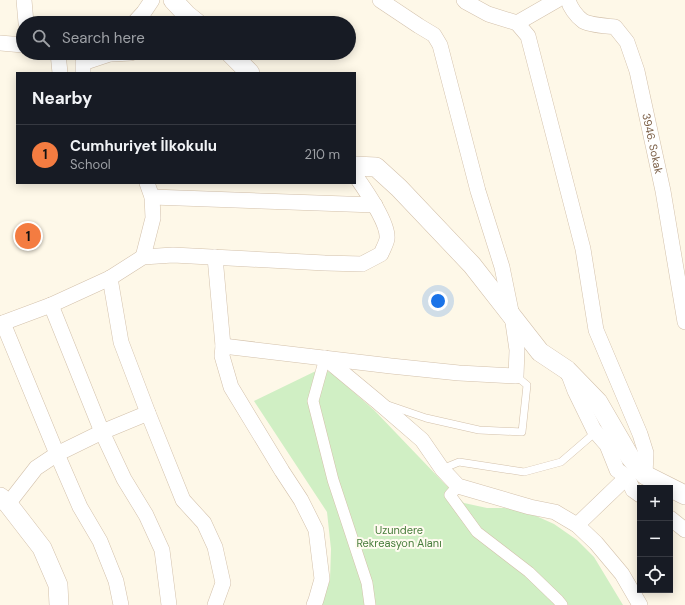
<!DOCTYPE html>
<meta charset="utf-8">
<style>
:root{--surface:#171b24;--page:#242831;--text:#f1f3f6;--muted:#9ea1a6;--line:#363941;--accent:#f47c41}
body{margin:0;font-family:"DM Sans",sans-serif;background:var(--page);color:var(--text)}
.controls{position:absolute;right:12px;bottom:12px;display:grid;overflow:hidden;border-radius:0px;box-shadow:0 2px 10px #0003}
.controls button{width:36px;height:36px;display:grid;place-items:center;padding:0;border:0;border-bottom:1px solid var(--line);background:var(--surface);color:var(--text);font:20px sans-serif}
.you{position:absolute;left:438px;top:301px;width:14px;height:14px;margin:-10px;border:3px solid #fff;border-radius:50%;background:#1a73e8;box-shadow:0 0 0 6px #1a73e833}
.badge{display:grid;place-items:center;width:26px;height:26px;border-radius:50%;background:var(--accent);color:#111;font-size:13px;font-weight:700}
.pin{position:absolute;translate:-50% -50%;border:2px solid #fff;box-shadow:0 1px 4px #0006}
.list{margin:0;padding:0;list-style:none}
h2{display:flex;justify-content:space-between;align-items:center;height:52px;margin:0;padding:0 16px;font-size:17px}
h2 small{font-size:13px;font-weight:400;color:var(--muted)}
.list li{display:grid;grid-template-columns:26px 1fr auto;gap:12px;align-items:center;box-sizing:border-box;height:60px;padding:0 16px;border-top:1px solid var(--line)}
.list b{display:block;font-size:15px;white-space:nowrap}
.list p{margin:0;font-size:13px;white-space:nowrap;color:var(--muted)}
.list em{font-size:13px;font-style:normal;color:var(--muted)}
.icon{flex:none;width:22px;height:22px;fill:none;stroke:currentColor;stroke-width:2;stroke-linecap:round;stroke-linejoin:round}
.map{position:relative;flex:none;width:685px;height:605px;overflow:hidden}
.search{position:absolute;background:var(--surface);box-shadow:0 2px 10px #0003;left:16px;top:16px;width:340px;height:44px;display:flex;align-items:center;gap:10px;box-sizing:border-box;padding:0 14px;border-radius:22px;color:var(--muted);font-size:15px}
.panel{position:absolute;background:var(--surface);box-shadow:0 2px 10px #0003;left:16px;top:72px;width:340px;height:112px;border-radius:0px}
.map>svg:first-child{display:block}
.green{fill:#d0efc4}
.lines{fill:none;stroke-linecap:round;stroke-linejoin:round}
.service-casing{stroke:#d3c1ab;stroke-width:8}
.pedestrian-casing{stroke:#d3c1ab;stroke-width:12}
.minor-casing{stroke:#d3c1ab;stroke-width:16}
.tertiary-casing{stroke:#d3c1ab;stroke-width:20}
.service{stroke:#fff;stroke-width:7}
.pedestrian{stroke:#fff;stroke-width:11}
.minor{stroke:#fff;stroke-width:15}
.tertiary{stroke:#fff;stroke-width:19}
.labels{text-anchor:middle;stroke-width:4;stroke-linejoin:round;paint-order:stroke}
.street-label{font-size:11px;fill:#7c6048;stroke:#fffbf0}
.park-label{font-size:11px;fill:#487d3c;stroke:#fffbf0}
</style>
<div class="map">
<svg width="685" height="605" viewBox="0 0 685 605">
<rect width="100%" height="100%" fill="#fef8e8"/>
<path class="green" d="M322,368L333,374L374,410L442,481L464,503L487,508H504L525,511L554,524L577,540L594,557L623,605H321L330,580L331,549L327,512L254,401Z"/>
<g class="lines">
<g class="service-casing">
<path id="service" d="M388,405L426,418L479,430L522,432L527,385L516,376
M442,469L459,462L524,472L561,462L590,437L594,430"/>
</g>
<g class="pedestrian-casing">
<path id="pedestrian" d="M325,358L313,401L333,480L367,583L370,605
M458,486L450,495L477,532L529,572L558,600L562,605"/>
</g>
<g class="minor-casing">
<g id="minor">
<path d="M24,0L26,23"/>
<path d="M464,0L466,2L488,14L517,23L528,36L583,249L596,330L640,434L646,453L645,475"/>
<path id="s1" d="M568,0C570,7 576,16 583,21C589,25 607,26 615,27L627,42L637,71L663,191L685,322"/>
<path d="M134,23L144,12L152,0"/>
<path d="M517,23L557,0"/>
<path d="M0,43L23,45"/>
<path d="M58,53L60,73"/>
<path d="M112,54L131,53"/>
<path d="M83,73V63L113,53"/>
<path d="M152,197L375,205"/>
<path d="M143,257L153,218L152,197L147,183"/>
<path d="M215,257L223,346L222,356L231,387L282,471L301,500L316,530L322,579L316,600L314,605"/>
<path d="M110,278L121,342L148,413L183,500L204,523L215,547L223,583L215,605"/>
<path d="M51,305L102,432L124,479L146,515L162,550L169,605"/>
<path d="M3,323L57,454L80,507L100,541L116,581L121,605"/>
<path d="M0,324L51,305L110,278L143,257L173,255L325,263L362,264L381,254C383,249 386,244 387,239C389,223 364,188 355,175"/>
<path d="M223,346L391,366L459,373L516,376L517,350L512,316L502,267L478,191L440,45L434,35L419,26L380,0"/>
<path d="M325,358L378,402L422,440L442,469L458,486L530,507L555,512L577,525L596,543L622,574L640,605"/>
<path d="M569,375L575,391L594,430L607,445L617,470L627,477L633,490L640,495"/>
<path d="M8,504L36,468L57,454L102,432L148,413"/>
<path d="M670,518L685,530"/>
<path d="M577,525L627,477"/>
</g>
</g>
<g class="tertiary-casing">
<path id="tertiary" d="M173,0L187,15L197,23
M230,53L250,73
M355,166L376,167L399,188L472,265L540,352L567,370L598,402L630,457L645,475L685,495
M0,497L8,504L42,548L58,585L59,605"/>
</g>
<use href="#service" class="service"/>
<use href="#pedestrian" class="pedestrian"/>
<use href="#minor" class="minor"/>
<use href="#tertiary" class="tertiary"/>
</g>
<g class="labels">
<g class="street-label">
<text dy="4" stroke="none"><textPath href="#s1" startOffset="183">3946. Sokak</textPath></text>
</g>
<g class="park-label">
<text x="399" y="534">Uzundere<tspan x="399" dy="13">Rekreasyon Alanı</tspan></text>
</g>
</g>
</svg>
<div class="controls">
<button>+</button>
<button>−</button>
<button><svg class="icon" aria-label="locate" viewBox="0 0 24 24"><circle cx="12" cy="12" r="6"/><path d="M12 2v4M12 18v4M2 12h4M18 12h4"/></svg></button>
</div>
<div class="you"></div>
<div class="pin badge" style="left:28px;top:236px">1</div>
<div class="search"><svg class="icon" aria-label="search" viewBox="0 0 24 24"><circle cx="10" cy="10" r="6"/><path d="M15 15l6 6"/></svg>Search here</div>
<section class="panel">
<h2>Nearby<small></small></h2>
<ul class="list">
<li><span class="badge">1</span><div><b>Cumhuriyet İlkokulu</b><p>School</p></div><em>210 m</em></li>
</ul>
</section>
</div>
